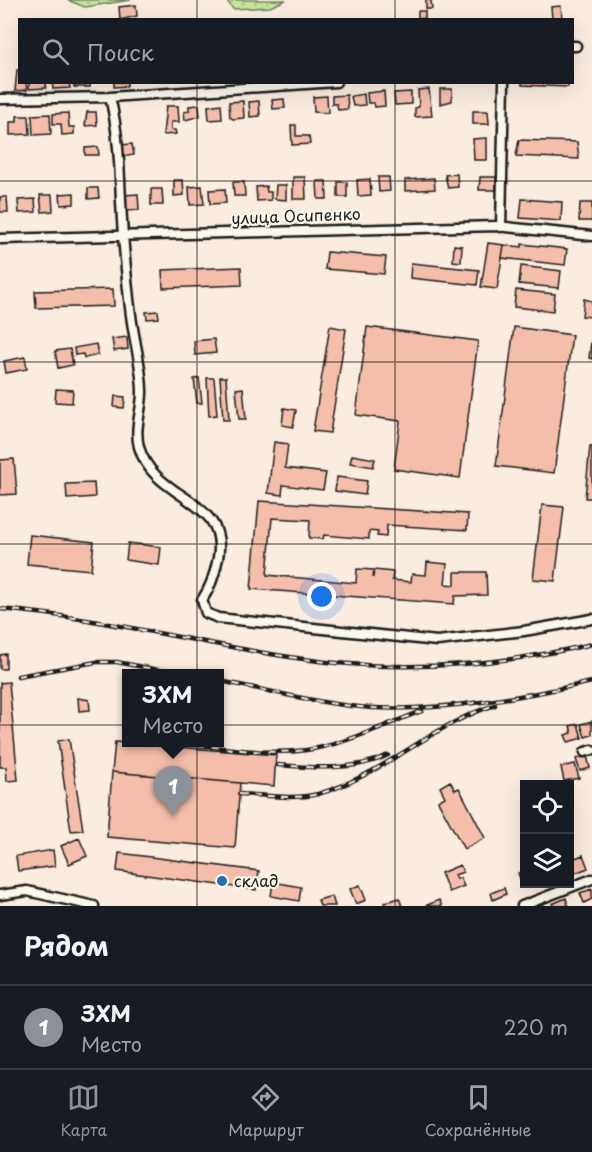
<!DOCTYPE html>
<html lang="ru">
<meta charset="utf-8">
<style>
:root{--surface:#171b24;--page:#242831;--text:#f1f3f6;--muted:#9ea1a6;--line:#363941;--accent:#8c9099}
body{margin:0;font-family:"Playpen Sans",sans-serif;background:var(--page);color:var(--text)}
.controls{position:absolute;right:18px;bottom:18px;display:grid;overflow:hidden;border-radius:0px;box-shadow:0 6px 24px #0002}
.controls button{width:54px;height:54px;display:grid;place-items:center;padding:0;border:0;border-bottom:2px solid var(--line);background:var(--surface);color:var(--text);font:30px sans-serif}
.you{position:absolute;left:322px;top:597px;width:21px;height:21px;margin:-15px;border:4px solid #fff;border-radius:50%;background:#1a73e8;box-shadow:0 0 0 9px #1a73e833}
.badge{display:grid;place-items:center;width:39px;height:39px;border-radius:50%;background:var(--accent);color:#fff;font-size:20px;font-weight:700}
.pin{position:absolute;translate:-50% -50px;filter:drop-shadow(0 2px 3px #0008)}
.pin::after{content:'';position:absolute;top:32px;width:21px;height:18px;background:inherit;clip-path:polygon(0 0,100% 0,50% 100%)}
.popup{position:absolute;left:122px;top:669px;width:102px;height:78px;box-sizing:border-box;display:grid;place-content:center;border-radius:0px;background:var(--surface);filter:drop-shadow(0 2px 4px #0005);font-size:20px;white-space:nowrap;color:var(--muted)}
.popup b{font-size:22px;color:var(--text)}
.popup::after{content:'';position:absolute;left:50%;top:100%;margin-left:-12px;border:12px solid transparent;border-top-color:var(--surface)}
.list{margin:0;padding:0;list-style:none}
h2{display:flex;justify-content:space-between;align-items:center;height:78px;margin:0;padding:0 24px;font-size:26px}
h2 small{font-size:20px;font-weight:400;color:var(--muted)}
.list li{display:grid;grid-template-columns:39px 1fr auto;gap:18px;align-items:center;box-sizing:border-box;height:84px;padding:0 24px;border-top:2px solid var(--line)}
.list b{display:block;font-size:22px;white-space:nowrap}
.list p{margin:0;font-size:20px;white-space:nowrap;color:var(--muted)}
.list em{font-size:20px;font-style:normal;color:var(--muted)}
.icon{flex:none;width:33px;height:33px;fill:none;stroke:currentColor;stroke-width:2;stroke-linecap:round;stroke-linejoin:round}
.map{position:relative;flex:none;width:592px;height:906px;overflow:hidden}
.search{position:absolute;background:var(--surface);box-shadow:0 6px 24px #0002;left:18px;right:18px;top:18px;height:66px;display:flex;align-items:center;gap:15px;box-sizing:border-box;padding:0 21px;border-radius:0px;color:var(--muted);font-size:22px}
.sheet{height:162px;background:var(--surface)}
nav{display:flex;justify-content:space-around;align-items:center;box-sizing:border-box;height:84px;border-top:2px solid var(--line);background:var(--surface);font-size:16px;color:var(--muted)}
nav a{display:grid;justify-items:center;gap:3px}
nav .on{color:var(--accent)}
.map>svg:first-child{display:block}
.grass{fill:url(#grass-dots);stroke:#70805c;stroke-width:1.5}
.building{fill:#f5beaa;stroke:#1c1c1c;stroke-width:1.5}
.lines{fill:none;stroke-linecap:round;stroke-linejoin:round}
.minor-casing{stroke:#1c1c1c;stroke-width:13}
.minor{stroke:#fbf7ec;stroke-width:8}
.rail-casing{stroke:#1c1c1c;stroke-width:4.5}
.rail{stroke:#fbf7ec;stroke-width:2;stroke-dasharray:7;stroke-linecap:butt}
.grid{fill:none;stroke:#1c1c1c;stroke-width:1.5;stroke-opacity:0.55}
.poi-dot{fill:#1f6fb2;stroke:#fbf7ec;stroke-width:2}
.labels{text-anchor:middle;stroke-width:4.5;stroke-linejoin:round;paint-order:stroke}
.street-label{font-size:16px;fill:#1c1c1c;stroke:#fbf7ec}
.poi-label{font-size:16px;fill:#1c1c1c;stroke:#fbf7ec;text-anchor:start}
</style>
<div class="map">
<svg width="592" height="906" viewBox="0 0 592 906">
<defs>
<pattern id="grass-dots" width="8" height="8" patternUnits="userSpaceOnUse" patternTransform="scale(1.5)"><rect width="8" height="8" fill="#c5e59d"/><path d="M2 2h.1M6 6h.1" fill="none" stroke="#a9c487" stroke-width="1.8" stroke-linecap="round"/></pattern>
</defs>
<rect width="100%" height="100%" fill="#faecdf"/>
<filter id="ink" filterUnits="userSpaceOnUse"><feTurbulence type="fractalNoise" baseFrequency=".0167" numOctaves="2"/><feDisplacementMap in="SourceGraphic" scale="12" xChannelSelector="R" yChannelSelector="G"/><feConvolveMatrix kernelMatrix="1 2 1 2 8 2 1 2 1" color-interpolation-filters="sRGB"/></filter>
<g filter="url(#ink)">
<path class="grass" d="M67,0H131L85,7Z
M226,0H286L270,7L233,9Z"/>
<path class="building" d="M426,0H431L432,9H426Z
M136,5L137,16L120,20L119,7Z
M561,6L562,18H552L551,7Z
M418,11H425V18L418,19Z
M17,70H20V82H26L27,90L15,91Z
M29,82H46V88L29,89Z
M52,82H69L70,88L53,89Z
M74,82H90V87H74Z
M114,82H127V86L114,87Z
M522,82H568V87L522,85Z
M429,89L432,116L415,117V108L419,107L418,90Z
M440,89H452V101L440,104Z
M384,91L385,106L375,107L374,103H368L367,93Z
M411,92V104L395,105L394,93Z
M364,94L365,105L353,106L351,96Z
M347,95L348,109L338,110L337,104H332V96Z
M327,96L328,113L314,112L313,97Z
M284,99L285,108L273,109L272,100Z
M243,101L244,118L233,119L230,117L229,102Z
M259,101L260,116L250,117L249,102Z
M221,104L222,119L209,120L208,106Z
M199,105L200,116L185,120L184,112L189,111V106Z
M166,106H178L179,122H171V130H175L176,134L163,135Z
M473,111H488L489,124H473Z
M87,112H96L97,125L85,126Z
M68,113L69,127H74V134L62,135L61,124H53V114Z
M50,114L51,134L33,135L32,115Z
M17,116H29L30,134L10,135V122H17Z
M291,125H296V136H309L310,144L292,145Z
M487,138V160H474L473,139Z
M519,140L577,142L579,159L516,156Z
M132,144L134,155L122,157L120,145Z
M98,147L99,155H85V148Z
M457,174L458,187L448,188L445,175Z
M293,177H305L306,199H293Z
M378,177H389L390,191L379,192Z
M480,177H496V190H479Z
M434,178L435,189L405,191V180Z
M370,179L371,195L358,196L357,180Z
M174,180H183L184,195L174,196Z
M317,181H326L327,199H318Z
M233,182H244L245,196H234Z
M338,182H347V197H338Z
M276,185H286V200L275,199Z
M202,186L204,204L190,205L189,187Z
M266,186L267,192H271V200L257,201L256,187Z
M88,188H98L99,198L88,199Z
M151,189H162L163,205H151Z
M225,189L226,203L210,204L209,190Z
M74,193V204L61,205L60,194Z
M138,194L139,210L125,211L124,195Z
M40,195H52L53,211L42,212Z
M0,197H7L8,212H0Z
M35,199L36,212L19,213L18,200Z
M522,199L562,202L561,221L520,218Z
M580,203H592V221H579Z
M488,243L504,245L497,289L481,287Z
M522,244L567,249L565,265L502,258L504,245L522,247Z
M454,245L462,246L461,262L453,261Z
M327,252L386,257L384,274L325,269Z
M411,263L479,270L477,285L410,278Z
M521,266L561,271L559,288L519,284Z
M241,267L242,285L163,288L162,270Z
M113,289L114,306L36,308L35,291Z
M516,290L555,294L553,311L514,307Z
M584,299L592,301V317L582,316Z
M158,311L159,318L147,319L146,312Z
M330,326L346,329L330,433L313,431Z
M367,327L478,341L460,478L394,469L400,421L356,415Z
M514,327L572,335L554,473L496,466Z
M127,337L128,349L114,351L112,339Z
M214,339L216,353L195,355L194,341Z
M591,342H592V359L589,358Z
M96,344L98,355L84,358L83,354L75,355L74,348Z
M70,349L73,365L58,368L55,351Z
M25,357L27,369L6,373L4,361Z
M220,377H226L229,420H223Z
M199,378L202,403H197L194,379Z
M207,378H214L217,415L209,416Z
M243,388L246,419H239L236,389Z
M56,389L73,390L72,403L55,402Z
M115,396L125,397L124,408L114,407Z
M284,408L296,410L293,427L282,425Z
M274,442L288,444L285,468L326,473L323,490L283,485L282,495L268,493Z
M590,446H592V498H585Z
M352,455L375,459L373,467L350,463Z
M14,459L17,494L0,495V460Z
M337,477L367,481L365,495L335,491Z
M94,483L95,497L67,499L66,484Z
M259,501L468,514L467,530L387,525L386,537L377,536L378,532L369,531V539L324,535L323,539L309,538L310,520L272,518L267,575L356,583L357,569L374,570L373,578L374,570L393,572L392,580L411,582L412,574L426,575L427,562L447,564L445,584L455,585V572H486L487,595L455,596L454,604L251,589Z
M542,505L564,507L555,581L533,579Z
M30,535L94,542L91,570L27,564Z
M128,543L161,547L159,565L126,560Z
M6,654V669H0V655Z
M9,682L18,780L7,781L6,767H0V683Z
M78,698L89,700L90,710L79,711Z
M592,721V735L585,737L581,724Z
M578,724L582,738L568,742L565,735L572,733L570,726Z
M69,739L83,830L71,831L58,741Z
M115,742L276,755L274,786L112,772Z
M587,756L590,768L580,771L576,759Z
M575,764L579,778L564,781L561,767Z
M112,772L240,783L235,848L107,837Z
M450,781L455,790L459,788L485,838L464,849L438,801L445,797L440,787Z
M79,838L87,856L69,864L61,846Z
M53,850L55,866L18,871L16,856Z
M119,853L259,871L256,890L117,871Z
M583,855L588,868L575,873L570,860Z
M460,865L463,872L455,875L457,879L460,878L464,886L449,892L441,873Z
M524,870V884H529L523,886L518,873Z
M273,882L301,887L299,901L271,896Z
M360,885L366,900L356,904L350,889Z
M504,888L506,894L493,900L491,893Z
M592,889V899L584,903L580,893Z
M332,896L335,906H320L318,900Z
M399,898L402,906H385L384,903Z
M566,898L568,906H553L552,904Z
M439,900L442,906H425Z"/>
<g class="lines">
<g class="minor-casing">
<path id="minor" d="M572,46H576
M110,97C122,146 119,197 124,247C126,270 128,293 131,315C134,341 142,367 142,392C142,411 134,427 139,447C154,501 229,497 218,558C215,574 211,587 202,600L206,613L218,618L437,641L524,631L592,619
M0,99L110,97L336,82
M501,227L504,82
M0,239L497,226L592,236
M585,752L592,750
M0,895L27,891L94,906
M522,906L592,879"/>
</g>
<use href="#minor" class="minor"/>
<g class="rail-casing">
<path id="rail" d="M0,609C113,618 223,651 336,663C422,671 508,664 592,644
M18,676L96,662H117L179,674
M219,681C270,690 322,705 373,708C447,711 521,697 592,682
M170,742C216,746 267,757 313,749C350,742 387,724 422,711
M278,765C313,768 356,771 388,755
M239,794C265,795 293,800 318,794C383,776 431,725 495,705"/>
</g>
<use href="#rail" class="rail"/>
</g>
</g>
<path class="grid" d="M197,0V20M395,0V20M197,82V906M395,82V906M0,181H592M0,362H592M0,544H592M0,725H592"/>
<circle class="poi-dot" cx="222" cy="881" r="6"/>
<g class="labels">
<g class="street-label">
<text transform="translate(296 216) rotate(-2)" y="6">улица Осипенко</text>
</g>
<g class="poi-label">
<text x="234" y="887">склад</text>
</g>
</g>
</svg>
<div class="controls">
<button><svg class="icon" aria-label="locate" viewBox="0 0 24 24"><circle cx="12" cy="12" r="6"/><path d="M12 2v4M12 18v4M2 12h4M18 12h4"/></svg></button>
<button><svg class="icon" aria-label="layers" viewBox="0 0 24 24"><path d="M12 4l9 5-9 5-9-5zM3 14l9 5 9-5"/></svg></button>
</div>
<div class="you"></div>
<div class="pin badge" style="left:173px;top:816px">1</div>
<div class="popup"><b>ЗХМ</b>Место</div>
<div class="search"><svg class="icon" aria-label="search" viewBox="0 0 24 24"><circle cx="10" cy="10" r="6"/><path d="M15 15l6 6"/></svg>Поиск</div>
</div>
<section class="sheet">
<h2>Рядом<small></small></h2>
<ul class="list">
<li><span class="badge">1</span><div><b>ЗХМ</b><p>Место</p></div><em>220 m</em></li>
</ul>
</section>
<nav>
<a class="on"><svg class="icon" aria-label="map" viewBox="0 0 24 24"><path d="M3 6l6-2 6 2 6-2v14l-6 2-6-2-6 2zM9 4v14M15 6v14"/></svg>Карта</a>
<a><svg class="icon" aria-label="directions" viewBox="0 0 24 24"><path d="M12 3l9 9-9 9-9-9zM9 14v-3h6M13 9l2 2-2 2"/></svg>Маршрут</a>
<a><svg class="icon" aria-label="saved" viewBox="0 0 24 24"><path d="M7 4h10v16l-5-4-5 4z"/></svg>Сохранённые</a>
</nav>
